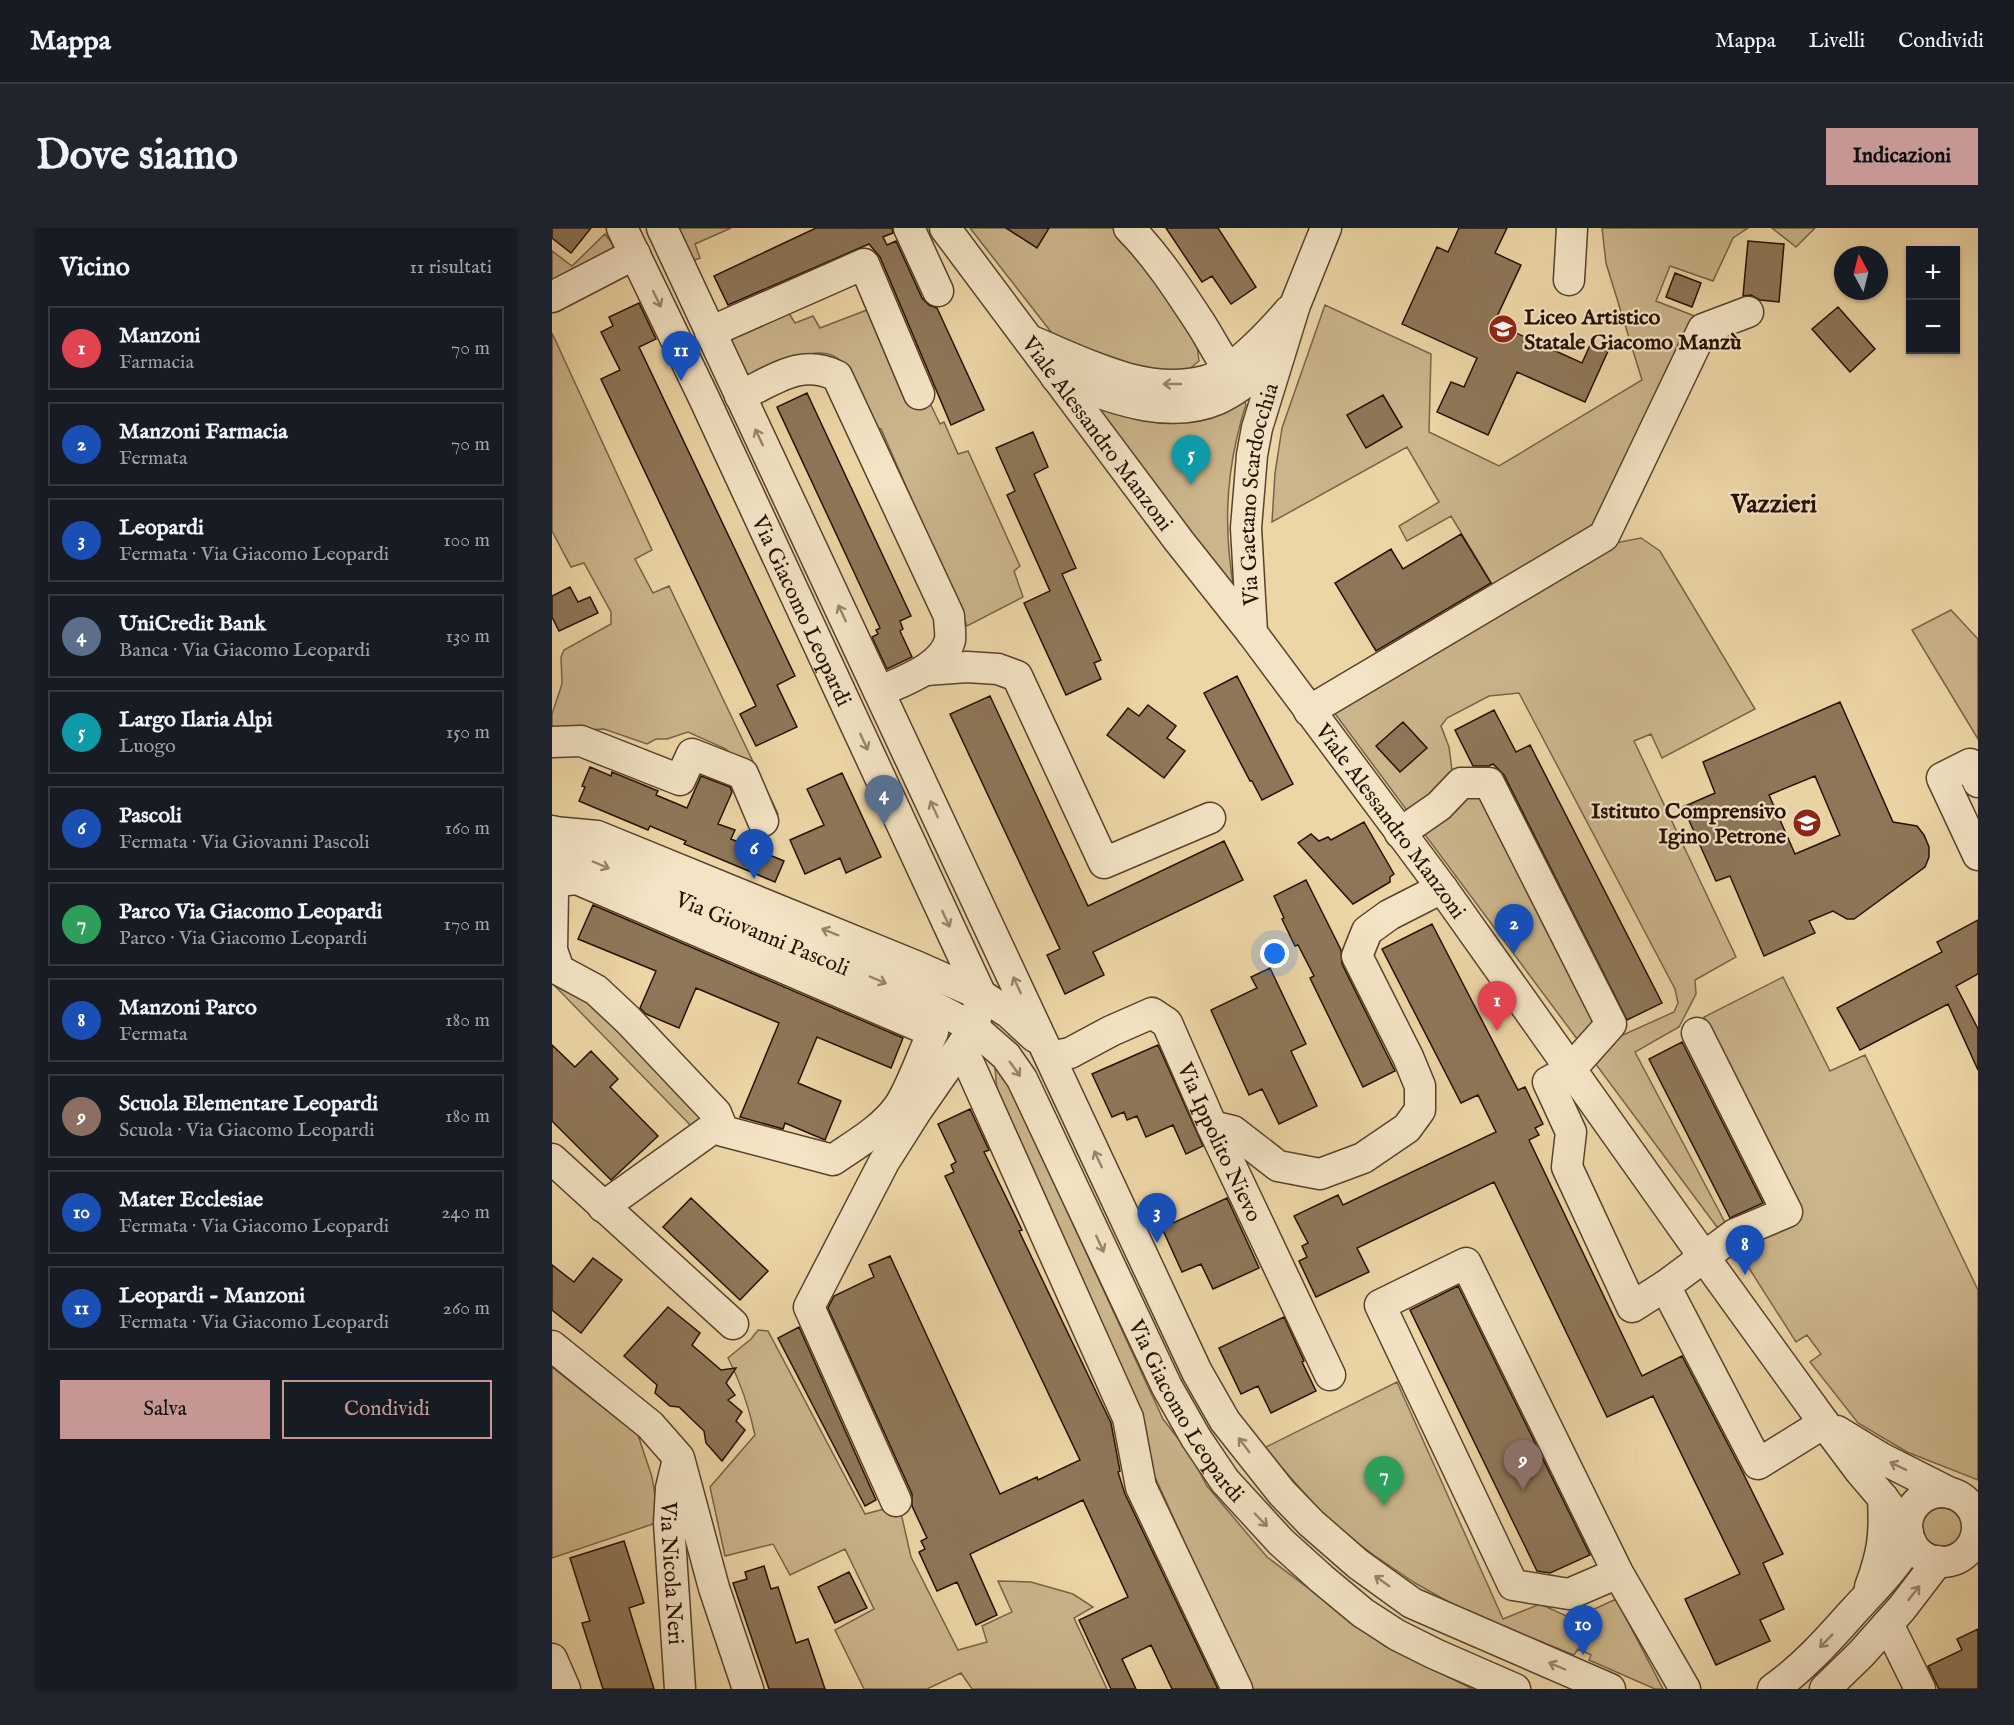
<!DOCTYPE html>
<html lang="it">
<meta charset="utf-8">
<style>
:root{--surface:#171b24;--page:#20242c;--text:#f1f3f6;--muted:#9ea1a6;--line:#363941;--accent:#c59692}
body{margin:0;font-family:"IM FELL English",serif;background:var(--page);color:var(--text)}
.controls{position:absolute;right:18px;top:18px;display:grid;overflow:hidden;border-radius:0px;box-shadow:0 2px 4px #0004}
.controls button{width:54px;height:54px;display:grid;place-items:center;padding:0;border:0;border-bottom:2px solid var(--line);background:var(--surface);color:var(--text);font:30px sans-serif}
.compass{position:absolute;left:1282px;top:18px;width:54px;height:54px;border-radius:50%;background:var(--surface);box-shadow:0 2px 4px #0004;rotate:353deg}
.you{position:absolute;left:723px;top:726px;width:21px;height:21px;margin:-15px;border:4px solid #fff;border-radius:50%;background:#1a73e8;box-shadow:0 0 0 9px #1a73e833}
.badge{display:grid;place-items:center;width:39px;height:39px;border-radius:50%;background:var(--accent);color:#fff;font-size:20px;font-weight:700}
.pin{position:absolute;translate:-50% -50px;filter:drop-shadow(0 2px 3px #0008)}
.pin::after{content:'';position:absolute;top:32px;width:21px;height:18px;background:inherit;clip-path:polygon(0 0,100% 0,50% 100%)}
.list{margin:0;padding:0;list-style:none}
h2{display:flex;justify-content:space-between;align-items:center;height:78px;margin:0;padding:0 24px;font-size:26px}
h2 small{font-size:20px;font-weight:400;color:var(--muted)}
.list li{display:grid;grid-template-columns:39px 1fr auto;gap:18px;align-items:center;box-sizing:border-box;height:84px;margin:0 12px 12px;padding:0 12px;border:2px solid var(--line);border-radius:0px}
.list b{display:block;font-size:22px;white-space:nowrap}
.list p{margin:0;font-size:20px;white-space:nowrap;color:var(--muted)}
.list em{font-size:20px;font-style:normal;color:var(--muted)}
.actions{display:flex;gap:12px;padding:18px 24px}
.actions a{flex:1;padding:14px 0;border:2px solid var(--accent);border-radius:0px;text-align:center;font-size:21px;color:var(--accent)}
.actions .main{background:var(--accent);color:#111}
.map{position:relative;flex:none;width:1426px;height:1461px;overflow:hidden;border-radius:0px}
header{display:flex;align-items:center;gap:36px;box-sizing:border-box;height:84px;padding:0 30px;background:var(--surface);border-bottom:2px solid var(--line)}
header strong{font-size:28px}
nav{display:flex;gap:33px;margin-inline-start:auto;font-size:21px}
.intro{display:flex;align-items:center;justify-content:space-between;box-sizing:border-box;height:144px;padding:0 36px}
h1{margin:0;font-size:42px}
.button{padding:15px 27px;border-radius:0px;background:var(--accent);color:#111;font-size:21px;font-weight:700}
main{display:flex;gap:36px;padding:0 36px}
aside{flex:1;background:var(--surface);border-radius:0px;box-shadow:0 2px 4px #0004}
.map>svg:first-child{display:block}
.green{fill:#cbb58b;stroke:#796348;stroke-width:1.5;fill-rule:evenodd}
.building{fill:#8e7759;stroke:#271105;stroke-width:1.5;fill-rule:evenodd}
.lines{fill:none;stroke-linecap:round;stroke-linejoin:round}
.minor-casing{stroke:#58422d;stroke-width:33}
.minor{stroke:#f3e4c5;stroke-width:30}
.oneway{stroke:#97856f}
.labels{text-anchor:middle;stroke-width:4.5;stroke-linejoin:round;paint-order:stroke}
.poi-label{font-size:22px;font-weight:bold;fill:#271105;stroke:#f3e4c5;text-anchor:start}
.street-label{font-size:22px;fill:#271105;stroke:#f3e4c5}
.quarter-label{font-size:26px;font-weight:bold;fill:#271105;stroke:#f3e4c5}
</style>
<header>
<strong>Mappa</strong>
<nav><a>Mappa</a><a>Livelli</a><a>Condividi</a></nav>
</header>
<div class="intro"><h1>Dove siamo</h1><a class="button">Indicazioni</a></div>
<main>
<aside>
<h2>Vicino<small>11 risultati</small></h2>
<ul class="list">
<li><span class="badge" style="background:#e0444e">1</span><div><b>Manzoni</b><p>Farmacia</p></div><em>70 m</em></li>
<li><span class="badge" style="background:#1a4fb4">2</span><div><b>Manzoni Farmacia</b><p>Fermata</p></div><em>70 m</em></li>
<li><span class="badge" style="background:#1a4fb4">3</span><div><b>Leopardi</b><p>Fermata · Via Giacomo Leopardi</p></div><em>100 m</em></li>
<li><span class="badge" style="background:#5c6f8a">4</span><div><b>UniCredit Bank</b><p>Banca · Via Giacomo Leopardi</p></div><em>130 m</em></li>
<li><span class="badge" style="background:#0f9aa8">5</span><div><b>Largo Ilaria Alpi</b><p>Luogo</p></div><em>150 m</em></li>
<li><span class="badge" style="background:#1a4fb4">6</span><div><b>Pascoli</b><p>Fermata · Via Giovanni Pascoli</p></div><em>160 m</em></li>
<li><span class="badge" style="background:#2e9e5b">7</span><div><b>Parco Via Giacomo Leopardi</b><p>Parco · Via Giacomo Leopardi</p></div><em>170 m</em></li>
<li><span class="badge" style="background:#1a4fb4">8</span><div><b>Manzoni Parco</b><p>Fermata</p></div><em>180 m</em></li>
<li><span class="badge" style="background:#8d6e63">9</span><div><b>Scuola Elementare Leopardi</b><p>Scuola · Via Giacomo Leopardi</p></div><em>180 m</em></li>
<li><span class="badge" style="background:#1a4fb4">10</span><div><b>Mater Ecclesiae</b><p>Fermata · Via Giacomo Leopardi</p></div><em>240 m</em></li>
<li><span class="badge" style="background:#1a4fb4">11</span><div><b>Leopardi - Manzoni</b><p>Fermata · Via Giacomo Leopardi</p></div><em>260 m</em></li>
</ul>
<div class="actions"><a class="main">Salva</a><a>Condividi</a></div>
</aside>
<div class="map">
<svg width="1426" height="1461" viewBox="0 0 1426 1461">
<rect width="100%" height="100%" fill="#edd6a6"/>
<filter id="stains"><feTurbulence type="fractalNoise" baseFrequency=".00333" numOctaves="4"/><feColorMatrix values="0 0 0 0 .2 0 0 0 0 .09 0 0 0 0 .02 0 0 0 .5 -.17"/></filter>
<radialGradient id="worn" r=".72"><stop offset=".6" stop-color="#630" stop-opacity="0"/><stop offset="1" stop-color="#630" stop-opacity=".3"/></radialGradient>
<path class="green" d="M125,0H179L143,16L148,30L140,33Z
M418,0H564L644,109L647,133L636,142L612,147L503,109Z
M1050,0H1196L1181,10L1161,53L1118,38L1104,73L1145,89L1050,299L944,363L899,288L855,313L847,298L887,274L855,219L720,294L723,245L730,200L773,77L879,126L877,204L947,238L1090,152L1054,35Z
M1220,0H1263L1244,19Z
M53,6L62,18L53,33L0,63V23L20,38Z
M320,80L376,171L388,196L392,194L406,226L416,223L468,338L462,343L471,369L415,398L329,201L324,200L291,134C284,129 278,125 269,125C248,124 216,145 197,153L174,103L235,82L243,95L261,88L268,100Z
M0,105L100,322L83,331L101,365L117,358L226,586L215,591L195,544L174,521L136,504L115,511H104L95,516L52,501L0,504V486L10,456L9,429L12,422L59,396V384L32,335L19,339L0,303Z
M692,171L694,177C690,187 688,198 685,209C673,261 673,309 682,362L540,177Z
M1089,310L1108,323L1203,481L1110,530L1099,506L1082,513L1184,729L1143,752L1144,766L1127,799L1083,824L1176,1000L1168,1003L781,483L1058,316ZM967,465L1123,761L1126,775L1122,784L1062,811L930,564L913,561L900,542L897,519L889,498L895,490L937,468Z
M1399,382L1426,411V511L1360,402Z
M0,736L160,887L147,906L0,755Z
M1231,749L1278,843L1313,827L1426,1062V1252L1355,1224L1306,1195L1258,1134L1269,1126L1255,1107L1244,1114L1181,1015L1249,986L1152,789Z
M448,838L611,1191L638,1226L655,1258L715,1329L833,1418L921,1461H693L655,1364L594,1229L446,874L443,840Z
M206,1102L216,1103L313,1286L332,1281L349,1285L359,1329L406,1422L435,1414L430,1398L460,1384L446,1353L479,1354L521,1366L541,1379L522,1390L555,1461H420L409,1445L375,1461H312L283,1402L322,1381L293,1321L238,1347L221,1316L173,1328L158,1259L203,1207C197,1179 189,1155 176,1130L199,1111Z
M0,1139L86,1207L100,1249L105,1279L104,1295L0,1330Z
M845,1154L951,1391L988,1376L1021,1391L1064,1371L1111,1461H1103L1037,1432L1039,1427L1026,1421L1022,1427L909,1381L863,1355L823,1328L781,1297L712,1220Z
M1370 1300a20 20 0 1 1 40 0a20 20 0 1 1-40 0Z"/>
<path class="building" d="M0,0H39L19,25L0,10Z
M264,0H340L341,5L331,9L335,17L344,13L370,70L377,77L385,80L432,182L399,197L328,29L317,16L176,77L162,48Z
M454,0H497L485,20Z
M614,0H666L704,59L679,76L660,48L650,54Z
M907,0H955L943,25L969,37L942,95L1030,135L1039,115L1056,123L1033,174L965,144L936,207L885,184L899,154L912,159L925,130L850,96L885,19L896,24Z
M1196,13L1232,16L1227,74L1208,72L1199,67L1191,68Z
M1123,45L1149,55L1140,79L1114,69Z
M87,75L104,111L87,119L243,448L225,457L245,499L204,518L188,486L204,478L49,151L68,142L49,104L61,98L57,89Z
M1286,79L1323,121L1298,144L1260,101Z
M255,165L359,388L348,393L351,401L348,403L360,429L335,441L320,409L326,406L324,402L328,400L225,179Z
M831,167L850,199L814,220L795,187Z
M481,204L496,239L482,246L524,340L510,346L549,432L542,435L549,451L514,467L472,375L498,363L455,267L463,263L444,220Z
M909,306L939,355L824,423L783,355L839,321L851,341Z
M18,359L26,374L38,369L46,385L7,403L0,389V368Z
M685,448L741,556L710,572L700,553H698L652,465Z
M438,468L536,678L672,613L691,652L541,724L552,747L513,766L495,727L508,721L398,486Z
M1288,474L1341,594L1365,598L1372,607L1377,619V629L1373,639L1302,691H1295L1281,683L1257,693L1263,705L1212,728L1178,648L1164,653L1131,579L1163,565L1151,534ZM1263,548L1288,607L1243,626L1217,567Z
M596,477L624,498L615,510L633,523L612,550L555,507L576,480L587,488Z
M942,482L964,524L978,517L1110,775L1075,792L952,547L941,536L937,538H921L903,502Z
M851,494L875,520L848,544L824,518Z
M38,539L59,548L60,544L106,563L104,567L135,580L149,548L178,559L180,564L166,596L183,602L179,611L232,633L223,654L132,616L134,613L98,598L96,602L27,573L33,559L30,558Z
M290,545L329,629L294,645L288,630L253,646L238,612L272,597L255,561Z
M812,594L842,646L838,649V654L801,676L746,615L759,606L767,613L776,609L779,612Z
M754,652L789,722L790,736L843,843L811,859L758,750L762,748L746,717L743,718L730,691L732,690L722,668Z
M41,677L351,810L339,840L265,809L246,855L289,873L273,912L233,895L231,901L188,889L227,795L144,760L127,800L94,786L88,780L104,743L26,711Z
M1426,692V746L1404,758L1426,801V842L1396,776L1308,822L1285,780L1390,724L1385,714Z
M880,696L966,862L973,859L991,896L983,900L987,907L977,912L1090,1148L1130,1128L1191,1245L1231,1326L1211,1335L1232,1381L1208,1392L1218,1413L1164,1437L1133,1371L1188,1346L1101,1168L1055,1189L942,954L805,1020L817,1044L764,1069L747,1033L755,1029L750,1018L756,1015L742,988L786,967L791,977L944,904L926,867L909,875L830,721Z
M718,740L754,816L739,823L765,878L727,896L710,861L697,867L659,782L705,760L699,749Z
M1130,814L1211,975L1178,990L1097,831Z
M0,817L23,839L39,823L66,851L58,859L106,908L59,952L0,893Z
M606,817L651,918L634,926L621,897L594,909L585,888L575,892L572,884L560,889L540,846Z
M418,881L437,922L432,924L470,1002L467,1003L559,1195L568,1243L566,1244L573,1266L666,1461H620L599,1417L570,1431L584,1461H559L527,1392L576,1369L531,1272L418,1326L445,1387L424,1397L405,1354L385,1363L367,1324L373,1321L369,1313L375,1310L360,1278V1266L276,1080L282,1068L322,1049L317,1037L338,1028L448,1266L485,1249L486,1252L528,1232L393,948L402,944L399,937L404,934L386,896Z
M139,970L216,1043L188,1072L111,999Z
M675,970L707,1040L661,1061L649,1036L630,1044L610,1000Z
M41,1030L70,1052L29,1105L0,1082V1037L22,1054Z
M906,1058L1038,1327L998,1345L985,1343L858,1082Z
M116,1079L148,1105L140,1117L169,1142L184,1140L174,1155L183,1167L176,1172L190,1184L184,1193L193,1202L170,1233L154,1215L152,1203L127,1179L118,1178L103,1165L105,1157L72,1128Z
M732,1089L752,1133L750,1134L764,1163L719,1185L706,1158L689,1166L667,1120Z
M247,1099L324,1272L313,1278L226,1110Z
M72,1313L92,1375L77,1380L102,1461H51L30,1395L38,1393L18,1330Z
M212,1338L219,1361L226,1359L244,1415L256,1411L273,1461H217L181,1355L195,1351L193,1344Z
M297,1344L315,1380L283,1395L266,1359Z
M1426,1401V1461H1387L1376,1438L1410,1422L1405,1411Z"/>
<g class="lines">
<g class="minor-casing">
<g id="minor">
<path id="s1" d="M70,0L151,168L429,767L422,800L365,882L332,934L257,1079L344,1273"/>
<path d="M110,0L645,1144L673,1193L730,1265L759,1295L806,1336L860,1375L1058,1461"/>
<path d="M357,0L386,63"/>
<path id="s2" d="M393,0L627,313L700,405L890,660L1152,1029L1272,1195L1308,1243L1331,1270L1356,1304"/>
<path d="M577,0C604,27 626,61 647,93C661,114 670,136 688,155"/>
<path d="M1017,52L1020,0"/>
<path d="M0,69L83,26"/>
<path d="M158,104L312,36L367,166"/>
<path d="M477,112C531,134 593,169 653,153C680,146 718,105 737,83"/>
<path d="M504,149C554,167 613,194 666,171C688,161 707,143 727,128"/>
<path d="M188,168C223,152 248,130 285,148L397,388C397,395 399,405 398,412C391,440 350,453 327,464"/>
<path id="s3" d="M700,405L694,300L700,227L705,200L743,77L774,0"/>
<path d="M374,442L415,439L446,441L465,448L552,635L658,590"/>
<path d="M757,483L1052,308L1151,101L1196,84"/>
<path d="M0,514L29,513L128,552L140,526L191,546L211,593"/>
<path d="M1426,554L1418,536L1390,550L1426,627"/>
<path id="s4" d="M0,603L31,630L360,767L422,800L454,828L470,851L615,1159L644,1210L673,1253L729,1314L770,1351L811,1385L845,1407L883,1426L963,1461"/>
<path d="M2,604L0,722L7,742L44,762L76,792L164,885L171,903L281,932C304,916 331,901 347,878C359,860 371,825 381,804L25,651L2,654"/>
<path d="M2,604L45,608L366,739L429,767L457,785L483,809"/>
<path d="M848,605L887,578L909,555H937L1059,796L1018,842L996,854L1019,904L1015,939L1080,1079L1113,1058L1206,1236L1272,1195"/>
<path d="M410,820L576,1190L589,1259L685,1461"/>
<path id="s5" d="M498,829L518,825L559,803L600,785L615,795L660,898L778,1147"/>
<path d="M660,898L681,903L726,938L768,946L811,930L855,900L868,882V858L856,829L805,728L815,703L837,687L890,660"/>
<path d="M0,931L181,1096"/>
<path d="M51,979L168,895"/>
<path d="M1113,1058L1183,1006L1235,984L1145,805"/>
<path d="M0,1118L98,1197L127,1230L162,1360L196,1461"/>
<path d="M1285,1203L1331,1231L1398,1265"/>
<path id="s6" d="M125,1235L119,1260L117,1295L128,1461"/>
<circle cx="1390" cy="1299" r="35"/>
<path d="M1066,1345L1017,1366L961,1357L828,1077L914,1035L1066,1345L1133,1461"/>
<path d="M1318,1359C1331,1324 1333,1307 1331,1270"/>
<path d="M1336,1396L1368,1461"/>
<path d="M0,1431L13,1461"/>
<path d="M1221,1461C1251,1440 1276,1412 1300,1385C1321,1362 1343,1340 1359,1314"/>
<path d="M1273,1461L1309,1426L1350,1380L1386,1333"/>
</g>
</g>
<use href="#minor" class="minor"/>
</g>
<defs><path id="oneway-shaft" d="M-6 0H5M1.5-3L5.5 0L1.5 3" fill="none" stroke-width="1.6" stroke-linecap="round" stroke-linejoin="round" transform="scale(1.5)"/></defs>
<g class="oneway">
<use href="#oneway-shaft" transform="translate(105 71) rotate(64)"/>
<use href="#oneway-shaft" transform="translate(620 156) rotate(-180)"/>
<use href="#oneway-shaft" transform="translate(207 209) rotate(-115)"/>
<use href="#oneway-shaft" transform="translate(290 385) rotate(-115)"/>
<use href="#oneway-shaft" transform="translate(312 514) rotate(65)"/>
<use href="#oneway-shaft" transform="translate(382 581) rotate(-115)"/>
<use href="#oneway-shaft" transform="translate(49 637) rotate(23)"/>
<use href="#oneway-shaft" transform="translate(394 691) rotate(65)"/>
<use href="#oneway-shaft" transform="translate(278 704) rotate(-158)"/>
<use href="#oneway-shaft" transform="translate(326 752) rotate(23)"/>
<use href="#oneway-shaft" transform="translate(465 757) rotate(-115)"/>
<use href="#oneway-shaft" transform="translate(463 841) rotate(54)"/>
<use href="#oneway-shaft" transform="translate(546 931) rotate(-115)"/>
<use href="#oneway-shaft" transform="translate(548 1016) rotate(65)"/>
<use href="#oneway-shaft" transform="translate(692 1217) rotate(-127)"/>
<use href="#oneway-shaft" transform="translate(1346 1238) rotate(-155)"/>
<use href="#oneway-shaft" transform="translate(709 1292) rotate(46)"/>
<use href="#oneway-shaft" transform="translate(830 1353) rotate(-144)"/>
<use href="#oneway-shaft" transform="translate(1362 1365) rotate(-52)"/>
<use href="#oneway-shaft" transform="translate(1274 1413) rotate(135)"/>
<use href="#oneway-shaft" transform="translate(1005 1438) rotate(-157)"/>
</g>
<defs>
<g id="school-disc" transform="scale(1.5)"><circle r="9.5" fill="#8f2418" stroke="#f3e4c5"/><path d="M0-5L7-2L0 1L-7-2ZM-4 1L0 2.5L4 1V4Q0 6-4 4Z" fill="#fff"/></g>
</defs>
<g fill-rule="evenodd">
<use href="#school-disc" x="951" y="101"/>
<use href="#school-disc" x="1255" y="595"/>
</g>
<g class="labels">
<g class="poi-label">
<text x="972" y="96">Liceo Artistico<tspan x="972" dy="25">Statale Giacomo Manzù</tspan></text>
<text x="1234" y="590" text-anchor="end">Istituto Comprensivo<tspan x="1234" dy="25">Igino Petrone</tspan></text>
</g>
<g class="street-label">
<text dy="8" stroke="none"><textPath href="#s2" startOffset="256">Viale Alessandro Manzoni</textPath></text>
<text dy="8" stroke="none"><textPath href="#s3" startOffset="140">Via Gaetano Scardocchia</textPath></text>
<text dy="8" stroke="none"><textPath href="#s1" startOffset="423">Via Giacomo Leopardi</textPath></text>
<text dy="8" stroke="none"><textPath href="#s2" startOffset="742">Viale Alessandro Manzoni</textPath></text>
<text dy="8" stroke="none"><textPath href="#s4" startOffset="236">Via Giovanni Pascoli</textPath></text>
<text dy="8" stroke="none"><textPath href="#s5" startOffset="260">Via Ippolito Nievo</textPath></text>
<text dy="8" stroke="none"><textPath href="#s4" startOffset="909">Via Giacomo Leopardi</textPath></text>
<text dy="8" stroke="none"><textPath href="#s6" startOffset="111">Via Nicola Neri</textPath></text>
</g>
<g class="quarter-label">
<text x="1222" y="284">Vazzieri</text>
</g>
</g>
<rect width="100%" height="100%" filter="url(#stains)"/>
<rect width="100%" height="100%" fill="url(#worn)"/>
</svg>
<div class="controls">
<button>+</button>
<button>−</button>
</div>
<svg class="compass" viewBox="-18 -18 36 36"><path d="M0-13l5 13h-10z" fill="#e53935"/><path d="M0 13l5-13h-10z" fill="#9ea1a6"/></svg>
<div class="you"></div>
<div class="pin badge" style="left:945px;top:803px;background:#e0444e">1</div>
<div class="pin badge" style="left:962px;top:726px;background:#1a4fb4">2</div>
<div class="pin badge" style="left:605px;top:1015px;background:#1a4fb4">3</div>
<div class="pin badge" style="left:332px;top:597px;background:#5c6f8a">4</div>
<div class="pin badge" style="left:639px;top:257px;background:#0f9aa8">5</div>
<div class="pin badge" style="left:202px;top:651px;background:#1a4fb4">6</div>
<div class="pin badge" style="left:832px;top:1278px;background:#2e9e5b">7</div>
<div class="pin badge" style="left:1193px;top:1047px;background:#1a4fb4">8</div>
<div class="pin badge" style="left:971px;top:1262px;background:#8d6e63">9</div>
<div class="pin badge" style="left:1031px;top:1427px;background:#1a4fb4">10</div>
<div class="pin badge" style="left:129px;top:153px;background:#1a4fb4">11</div>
</div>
</main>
